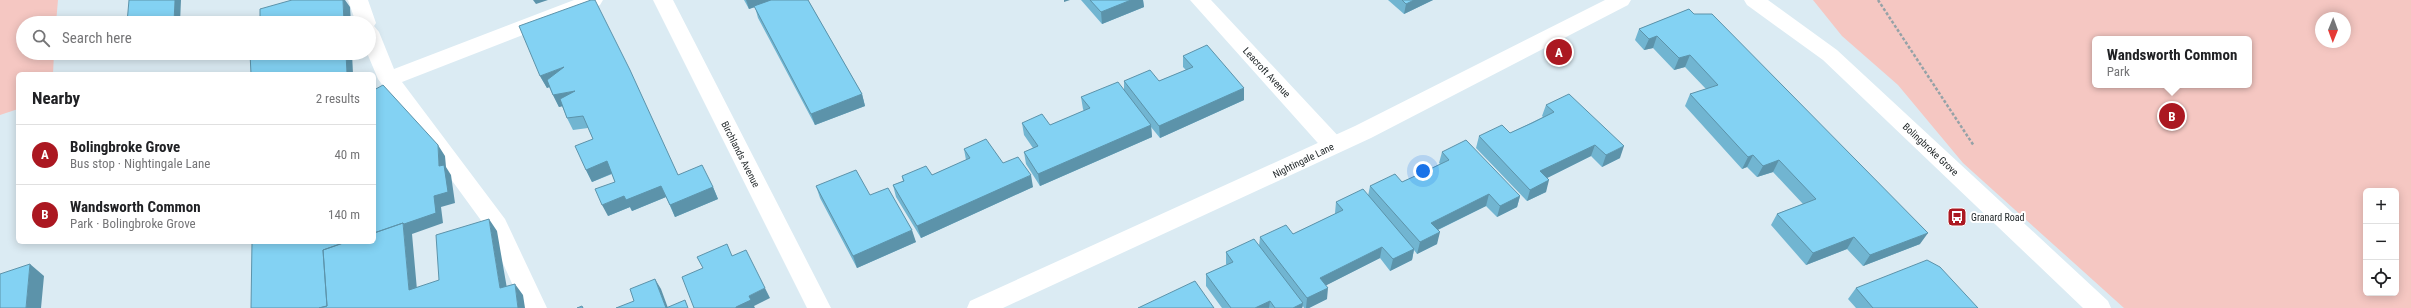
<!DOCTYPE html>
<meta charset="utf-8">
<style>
:root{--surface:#fff;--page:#f2f2f2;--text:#202124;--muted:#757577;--line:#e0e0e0;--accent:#ab1821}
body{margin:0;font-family:"Roboto Condensed",sans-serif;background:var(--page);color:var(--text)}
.controls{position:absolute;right:12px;bottom:12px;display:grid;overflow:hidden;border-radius:6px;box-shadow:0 2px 10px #0003}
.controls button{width:36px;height:36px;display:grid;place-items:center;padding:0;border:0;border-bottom:1px solid var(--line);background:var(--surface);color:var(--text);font:20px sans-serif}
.compass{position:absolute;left:2315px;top:12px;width:36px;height:36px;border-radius:50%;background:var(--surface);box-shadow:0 2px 10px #0003;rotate:181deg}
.you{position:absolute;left:1423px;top:171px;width:14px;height:14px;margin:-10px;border:3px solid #fff;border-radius:50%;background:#1a73e8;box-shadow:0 0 0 6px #1a73e833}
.badge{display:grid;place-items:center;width:26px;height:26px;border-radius:50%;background:var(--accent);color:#fff;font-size:13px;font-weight:700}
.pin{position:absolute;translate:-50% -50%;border:2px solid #fff;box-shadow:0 1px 4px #0006}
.popup{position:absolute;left:2092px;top:36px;width:160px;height:52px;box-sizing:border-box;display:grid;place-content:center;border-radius:6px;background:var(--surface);filter:drop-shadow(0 1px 3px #0005);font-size:13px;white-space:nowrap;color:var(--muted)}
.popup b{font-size:15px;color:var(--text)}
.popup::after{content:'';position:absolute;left:50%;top:100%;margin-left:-8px;border:8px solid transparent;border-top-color:var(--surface)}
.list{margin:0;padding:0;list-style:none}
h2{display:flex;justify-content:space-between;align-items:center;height:52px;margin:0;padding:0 16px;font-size:17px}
h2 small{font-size:13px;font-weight:400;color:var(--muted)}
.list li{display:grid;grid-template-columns:26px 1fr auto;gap:12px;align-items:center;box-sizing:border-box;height:60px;padding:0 16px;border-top:1px solid var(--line)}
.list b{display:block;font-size:15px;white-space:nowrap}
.list p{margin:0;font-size:13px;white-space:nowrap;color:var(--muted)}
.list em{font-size:13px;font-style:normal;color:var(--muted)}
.icon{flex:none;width:22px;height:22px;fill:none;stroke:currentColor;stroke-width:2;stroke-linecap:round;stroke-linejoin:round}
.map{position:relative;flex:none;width:2411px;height:308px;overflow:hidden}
.search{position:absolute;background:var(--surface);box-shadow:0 2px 10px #0003;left:16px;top:16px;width:360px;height:44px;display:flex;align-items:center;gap:10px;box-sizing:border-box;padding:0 14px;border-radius:22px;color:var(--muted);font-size:15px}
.panel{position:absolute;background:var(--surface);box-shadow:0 2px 10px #0003;left:16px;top:72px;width:360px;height:172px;border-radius:6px}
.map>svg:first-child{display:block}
.green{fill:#f5c7c2;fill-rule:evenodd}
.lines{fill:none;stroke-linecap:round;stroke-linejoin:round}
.path{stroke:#95a2a7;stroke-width:2.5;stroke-dasharray:3 2;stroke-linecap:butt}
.minor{fill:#fff;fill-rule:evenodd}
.major{fill:#fff;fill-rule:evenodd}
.wall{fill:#71b5d1}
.shaded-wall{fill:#5c93aa}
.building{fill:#83d2f3;stroke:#5c93aa}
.labels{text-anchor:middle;stroke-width:4;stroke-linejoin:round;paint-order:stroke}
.street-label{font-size:10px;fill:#23292b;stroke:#fff}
.poi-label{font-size:10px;fill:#23292b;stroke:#fff;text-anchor:start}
</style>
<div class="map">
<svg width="2411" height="308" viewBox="0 0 2411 308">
<rect width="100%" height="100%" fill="#dbebf3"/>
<path class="green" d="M0,0H58L56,23H23V53H54L53,74H18V109L0,115Z
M1813,0H2411V308H2124L1963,163L1898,85L1842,36ZM2321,18H2345V42H2321ZM2095,39H2249V85H2095ZM2366,191H2396V293H2366Z"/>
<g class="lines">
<path class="path" d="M1878,0L1974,146"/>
<path class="minor" d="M348,0H368L376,23L374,26L379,32L394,69L574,0H603L600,5L402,82L505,219L547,308H523L488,230L378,79L367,53H369V23H356Z
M653,0H673L831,308H807Z
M1190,0H1211L1341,139L1344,145L1341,151L1333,153L1325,151Z"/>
<path class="major" d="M1605,0H1631L1628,5L1371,138L1003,308H967L970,301L1355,126Z
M1744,0H1768L1837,50L2108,301L2111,308H2083L1823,60L1747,5Z"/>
</g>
<path class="wall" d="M744,0H808L862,94L865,106L815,125L758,18L755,7L749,9Z
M1081,0H1143L1144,7L1102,24Z
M1388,0H1433L1404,14Z
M1689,9L1920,244L1863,266L1847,249L1806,265L1771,225L1777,214L1803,204L1773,172L1757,177L1747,167L1742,169L1685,106L1690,94L1706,89L1685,67L1674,70L1653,48L1644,50L1635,40L1639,29Z
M1183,56L1244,100L1160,138L1151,127L1152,137L1040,186L1026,164L1024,152L1033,148L1024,135L1022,123L1050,125L1084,111L1083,109L1081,97L1124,89V81H1159L1186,70L1183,67Z
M540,76L678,175L713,187L718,199L675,217L666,197L632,211L630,207L608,216L615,182L612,174L592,182L586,170L593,139L588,128L573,130L567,118L562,106L559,107L549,87L547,88Z
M1546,105L1620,158L1602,167L1591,156L1547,178L1546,192L1527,201L1476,148L1479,136L1510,133L1543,117L1542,116Z
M964,149L1003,163L1033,187L921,238L896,197L893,185L903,181L902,176L932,175L966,160Z
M1442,152L1520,196L1517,207L1497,217L1486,206L1438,230L1437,244L1417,254L1414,250L1412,260L1390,271L1380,258L1326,285L1327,299L1309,308H1304L1303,306L1302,308H1222L1206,286V274L1227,265L1226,264V252L1259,246L1260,237L1293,234L1335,214V213L1336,202L1368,196L1370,186L1402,182L1440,164L1439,163Z
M816,186L870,195L916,242L857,268L820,198Z
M1856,288L1978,308H1856L1848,299Z"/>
<path class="shaded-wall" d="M175,0H181L180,23H174Z
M343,0H345L350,7L351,23H344Z
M533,0H548L536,4Z
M746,0H775L749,9Z
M1064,0H1070L1064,2Z
M1131,0H1143L1144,7L1102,24L1101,12Z
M1414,0H1433L1404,14L1406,4Z
M1657,36L1653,48L1644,50L1649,39Z
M346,53H352L353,74H347Z
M1690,55L1685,67L1674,70L1679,58Z
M564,67L570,79L547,88L540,76Z
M1244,88V100L1160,138L1159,126Z
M575,91L582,102L559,107L553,95Z
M862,94L865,106L815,125L811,114Z
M1151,125L1152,137L1040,186L1038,174Z
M438,145L445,156L446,167L451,175L455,203L441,207L443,223L412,234L418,301L409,290L403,223L434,196L439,166Z
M1595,145L1591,156L1537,183L1540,171Z
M1624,146L1620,158L1602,167L1606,155Z
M1753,155L1747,167L1742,169L1748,157Z
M1779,160L1773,172L1757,177L1763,166Z
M607,161L613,173L592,182L586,170Z
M1031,175L1033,187L921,238L917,226Z
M1549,180L1546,192L1527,201L1530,190Z
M661,186L666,197L632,211L630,207L608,216L602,205L624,196Z
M713,187L718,199L675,217L670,205Z
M1489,194L1486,206L1429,234L1431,223Z
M1520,196L1517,207L1497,217L1500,206Z
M489,219L497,231L509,300L500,288Z
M912,230L916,242L857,268L853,256Z
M1440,232L1437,244L1417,254L1420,242Z
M1928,233L1920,244L1863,266L1870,255Z
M1854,237L1847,249L1806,265L1813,253Z
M1382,247L1380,258L1319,289L1320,278Z
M1414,249L1412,260L1390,271L1393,259Z
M30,264L44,276L41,308H26Z
M655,279L661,289L668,308H666Z
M515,284L523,295L525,308H518Z
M765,288L770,298L754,306L755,308H736V307L749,296Z
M1328,288L1327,299L1309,308H1306L1307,298Z
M1270,301L1269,308H1255Z
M1303,303L1302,308H1293Z"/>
<path class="building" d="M129,0H175L174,23H127Z
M292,0H343L344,23H249V22L260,18V9Z
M591,0H595L630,70L678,175L702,165L713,187L670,205L661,186L626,200L624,196L602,205L595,189L615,182L607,161L586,170L575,146L593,139L583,116L567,118L560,99L575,91L553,95L547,80L564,67L540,76L519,26Z
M771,0H808L862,94L811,114L754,6Z
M1090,0H1131L1101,12Z
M1402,0H1414L1406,4Z
M1689,9L1694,14H1712L1928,233L1870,255L1854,237L1813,253L1777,214L1816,199L1779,160L1763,166L1753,155L1748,157L1690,94L1718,85L1690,55L1679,58L1657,36L1649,39L1639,29Z
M1207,45L1244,88L1159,126L1124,81L1150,70L1159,81L1193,67L1183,56Z
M250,53H346L347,74H251Z
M1118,82L1151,125L1038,174L1024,152L1038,146L1022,123L1042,114L1050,125L1090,108L1081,97Z
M383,85L438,145L439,166L444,165L448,192L434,196L436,213L404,224L403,223L374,233V90Z
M1569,94L1624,146L1606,155L1595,145L1540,171L1549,180L1530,190L1479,136L1502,125L1510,133L1532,123L1554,112L1546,105Z
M986,139L1003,163L1018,157L1031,175L917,226L893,185L904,181L902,176L926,166L932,175L970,158L964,149Z
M1466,140L1520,196L1500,206L1489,194L1431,223L1440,232L1420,242L1370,186L1395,174L1402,182L1426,171L1449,160L1442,152Z
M856,170L870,195L888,188L912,230L853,256L816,186Z
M1363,189L1414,249L1393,259L1382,247L1320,278L1328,288L1307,298L1260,237L1286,225L1293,234L1343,210L1336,202Z
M489,219L500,288L515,284L518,308H319L327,306L323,250L346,242H374V233L403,223L409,290L439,280L436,235Z
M1254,239L1303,303L1293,308H1275L1270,301L1255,308H1231L1206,274L1233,262L1226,252Z
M252,242H346L323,250L327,306L319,308H251Z
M727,244L732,256L746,250L765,288L749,296L751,300L736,307V308H694L682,277L703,268L697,257Z
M1927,260L1940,267L1978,308H1873L1856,288Z
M30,264L26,308H0V274Z
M655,279L666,308H616L634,301L630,289Z
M1195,281L1214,308H1138Z
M685,300L688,308H666Z
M582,306L583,308H577Z"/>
<defs>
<g id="bus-square" transform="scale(1)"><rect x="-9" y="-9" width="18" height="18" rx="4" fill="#ab1821" stroke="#fff"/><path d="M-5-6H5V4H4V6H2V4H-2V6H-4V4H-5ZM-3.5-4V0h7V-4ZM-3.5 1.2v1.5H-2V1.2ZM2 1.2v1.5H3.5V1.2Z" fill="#fff"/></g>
</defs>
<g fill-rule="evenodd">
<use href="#bus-square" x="1957" y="217"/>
</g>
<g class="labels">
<g class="street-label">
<text transform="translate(1267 72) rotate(47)" y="4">Leacroft Avenue</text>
<text transform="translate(1931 149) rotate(43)" y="4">Bolingbroke Grove</text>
<text transform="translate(741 154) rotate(63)" y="4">Birchlands Avenue</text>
<text transform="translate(1303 160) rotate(-26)" y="4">Nightingale Lane</text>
</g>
<g class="poi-label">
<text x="1971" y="221">Granard Road</text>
</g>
</g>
</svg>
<div class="controls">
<button>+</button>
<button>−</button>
<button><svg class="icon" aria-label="locate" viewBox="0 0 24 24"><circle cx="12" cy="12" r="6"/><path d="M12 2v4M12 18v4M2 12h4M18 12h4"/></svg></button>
</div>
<svg class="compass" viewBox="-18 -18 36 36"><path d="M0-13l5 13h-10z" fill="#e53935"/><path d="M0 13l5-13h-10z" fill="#757577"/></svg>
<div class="you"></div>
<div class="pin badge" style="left:1559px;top:52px">A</div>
<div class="pin badge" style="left:2172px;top:116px">B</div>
<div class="popup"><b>Wandsworth Common</b>Park</div>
<div class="search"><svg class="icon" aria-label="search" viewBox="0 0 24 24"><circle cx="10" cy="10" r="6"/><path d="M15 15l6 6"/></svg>Search here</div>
<section class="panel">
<h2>Nearby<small>2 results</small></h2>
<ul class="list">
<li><span class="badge">A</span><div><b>Bolingbroke Grove</b><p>Bus stop · Nightingale Lane</p></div><em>40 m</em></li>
<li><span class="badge">B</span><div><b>Wandsworth Common</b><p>Park · Bolingbroke Grove</p></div><em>140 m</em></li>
</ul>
</section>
</div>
